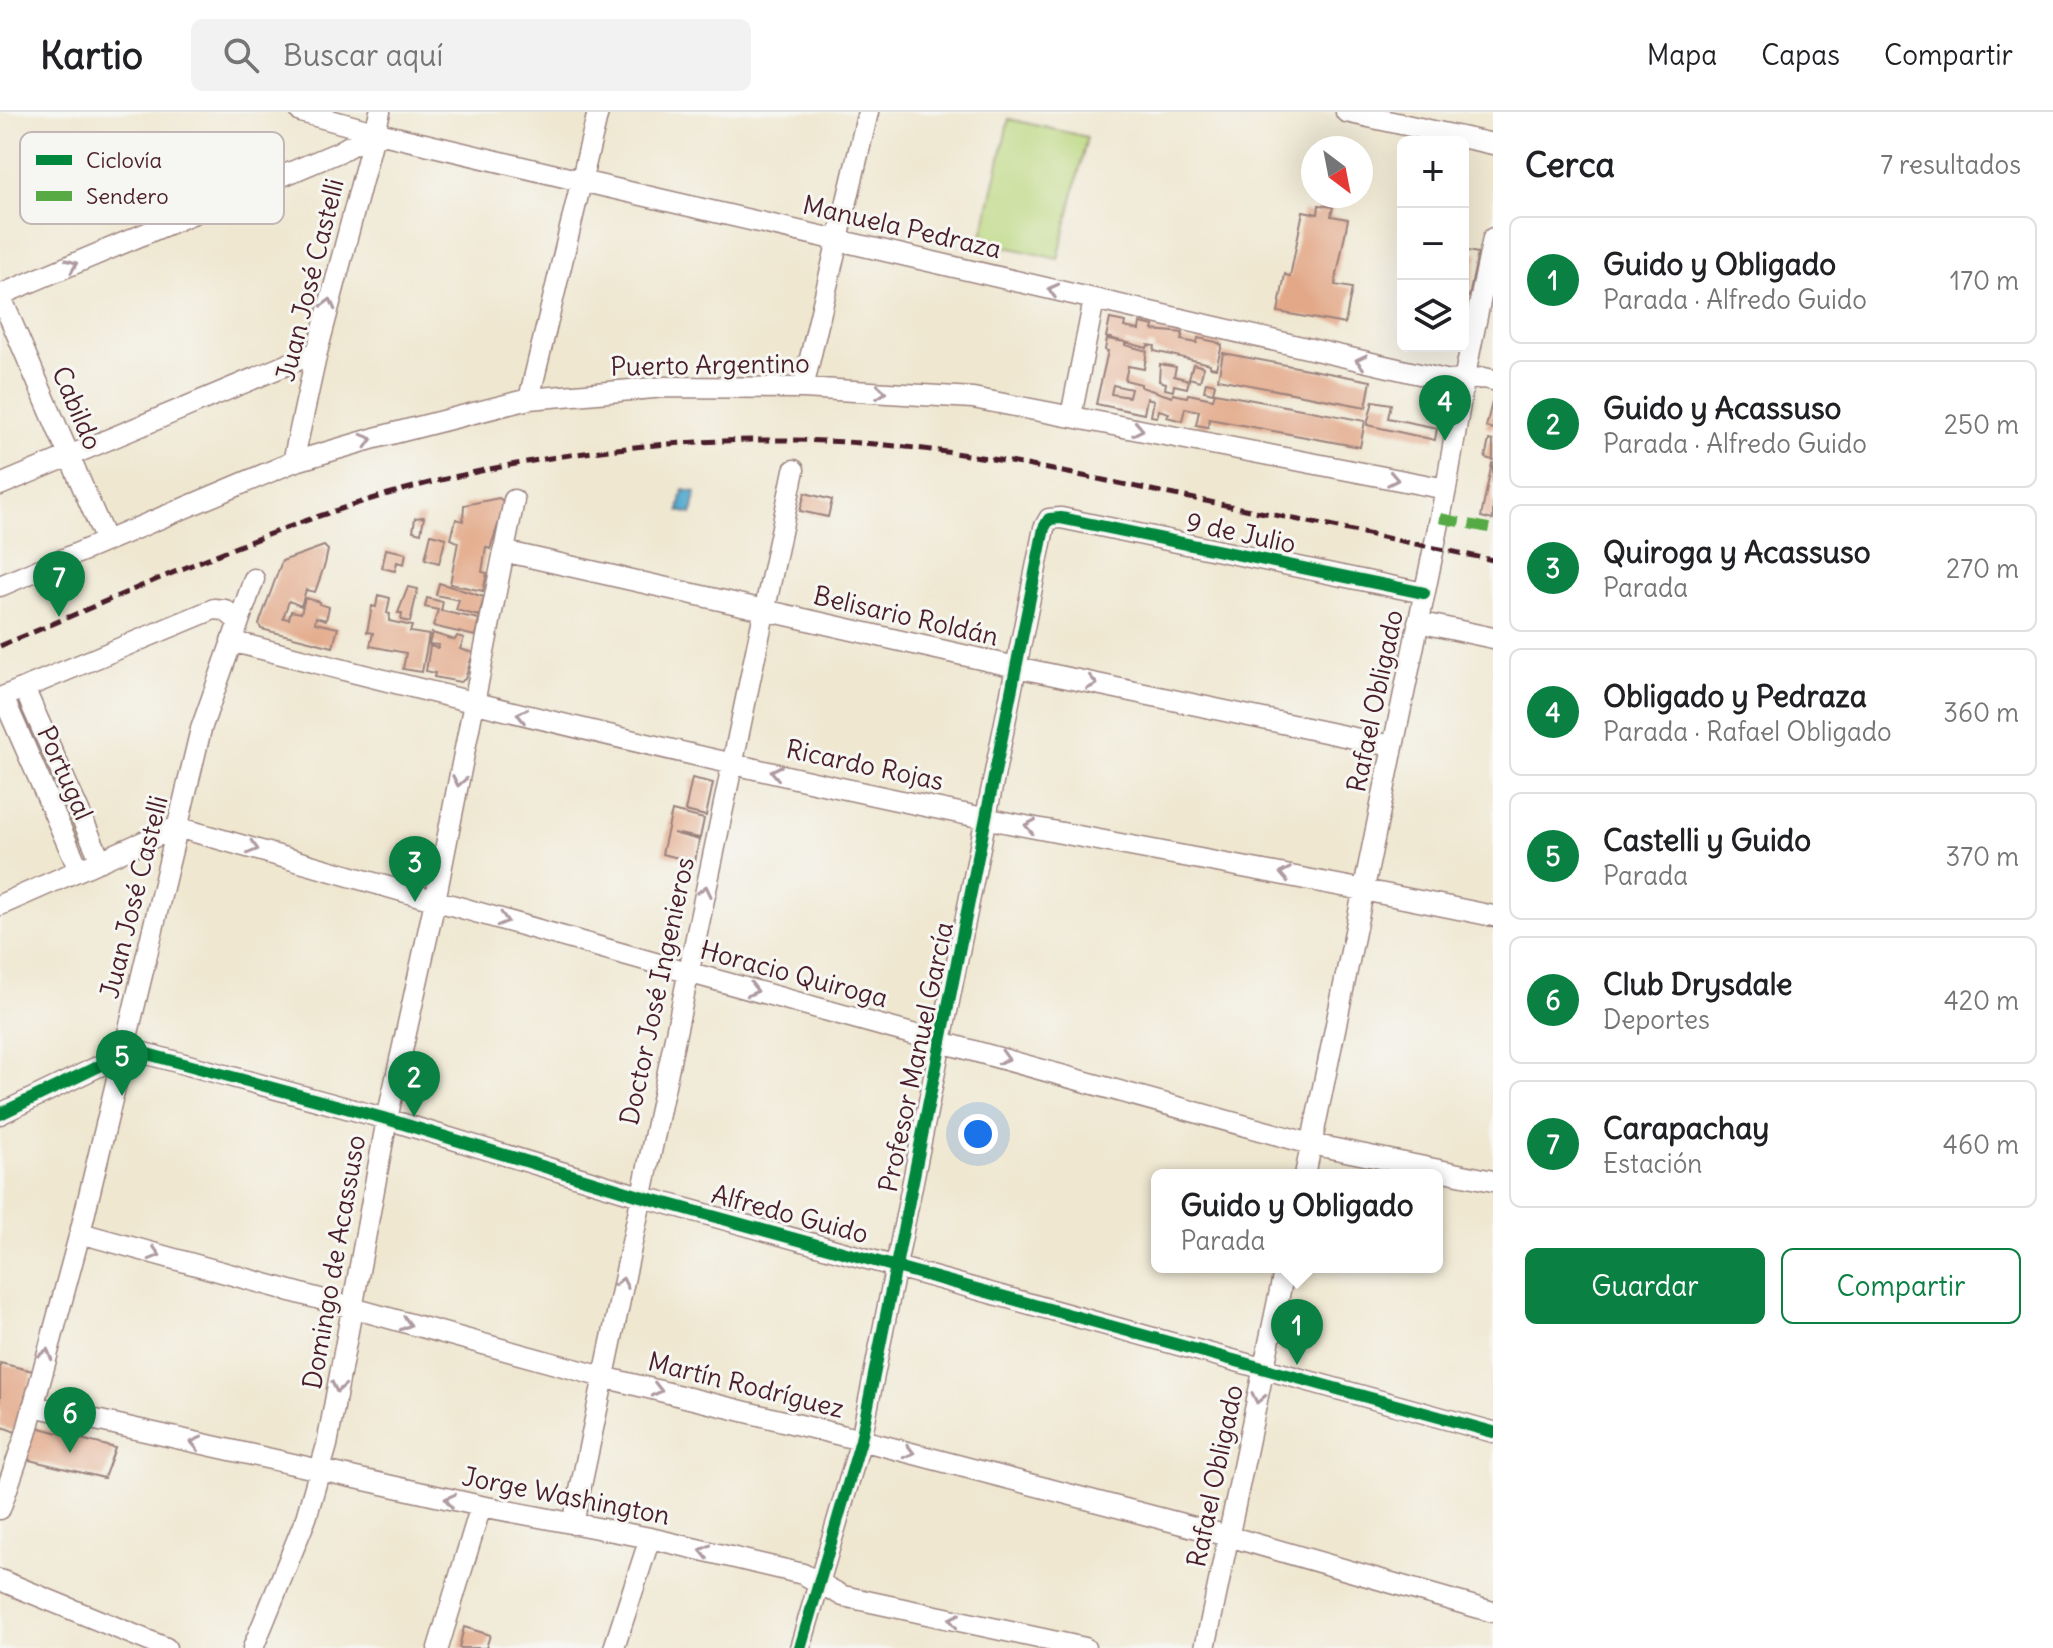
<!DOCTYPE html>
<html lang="es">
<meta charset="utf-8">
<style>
:root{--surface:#fff;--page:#f2f2f2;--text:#202124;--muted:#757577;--line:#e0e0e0;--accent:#0b8043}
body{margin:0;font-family:Delius,sans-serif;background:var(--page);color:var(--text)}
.controls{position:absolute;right:24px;top:24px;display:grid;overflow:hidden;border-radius:12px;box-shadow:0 8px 32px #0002}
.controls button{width:72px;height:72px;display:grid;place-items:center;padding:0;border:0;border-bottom:2px solid var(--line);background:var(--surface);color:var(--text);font:40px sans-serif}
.compass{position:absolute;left:1301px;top:24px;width:72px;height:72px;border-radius:50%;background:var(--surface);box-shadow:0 8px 32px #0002;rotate:148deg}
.you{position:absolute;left:978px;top:1022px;width:28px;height:28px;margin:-20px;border:6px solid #fff;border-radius:50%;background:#1a73e8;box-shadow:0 0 0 12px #1a73e833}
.badge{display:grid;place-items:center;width:52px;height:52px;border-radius:50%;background:var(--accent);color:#fff;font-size:26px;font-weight:700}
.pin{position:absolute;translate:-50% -66px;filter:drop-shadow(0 2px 4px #0008)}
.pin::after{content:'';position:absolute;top:42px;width:28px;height:24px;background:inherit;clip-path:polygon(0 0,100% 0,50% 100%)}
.popup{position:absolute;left:1151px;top:1057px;width:292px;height:104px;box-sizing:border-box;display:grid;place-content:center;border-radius:12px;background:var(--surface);filter:drop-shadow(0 2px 6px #0005);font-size:26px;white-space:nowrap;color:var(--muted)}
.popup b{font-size:30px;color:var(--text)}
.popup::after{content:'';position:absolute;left:50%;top:100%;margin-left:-16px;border:16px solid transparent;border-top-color:var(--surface)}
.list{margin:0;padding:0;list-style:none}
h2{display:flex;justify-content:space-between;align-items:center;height:104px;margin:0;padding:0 32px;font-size:34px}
h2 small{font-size:26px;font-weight:400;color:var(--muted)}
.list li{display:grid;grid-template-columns:52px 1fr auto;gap:24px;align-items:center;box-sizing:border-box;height:128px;margin:0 16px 16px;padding:0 16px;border:2px solid var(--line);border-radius:12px}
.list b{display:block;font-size:30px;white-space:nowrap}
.list p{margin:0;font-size:26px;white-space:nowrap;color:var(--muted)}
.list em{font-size:26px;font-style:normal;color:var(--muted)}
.actions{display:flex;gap:16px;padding:24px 32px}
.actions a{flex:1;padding:18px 0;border:2px solid var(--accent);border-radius:12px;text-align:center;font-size:28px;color:var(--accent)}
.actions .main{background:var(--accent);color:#fff}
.icon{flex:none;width:44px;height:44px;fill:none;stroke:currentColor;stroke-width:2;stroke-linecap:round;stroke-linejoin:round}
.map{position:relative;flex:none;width:1493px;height:1536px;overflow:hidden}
header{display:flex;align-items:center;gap:48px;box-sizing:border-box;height:112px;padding:0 40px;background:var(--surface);border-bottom:2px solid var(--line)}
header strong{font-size:38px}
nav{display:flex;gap:44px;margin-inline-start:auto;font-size:28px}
.search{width:560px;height:72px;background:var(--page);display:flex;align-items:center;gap:20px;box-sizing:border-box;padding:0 28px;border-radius:12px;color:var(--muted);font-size:30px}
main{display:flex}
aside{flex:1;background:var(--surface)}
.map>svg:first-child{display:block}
.green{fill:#bad77d;stroke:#827b54;stroke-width:2}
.water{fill:#51a9ce;stroke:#4e647c;stroke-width:2}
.building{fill:#e3a888;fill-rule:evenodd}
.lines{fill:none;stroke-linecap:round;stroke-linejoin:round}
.minor-casing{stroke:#9c837e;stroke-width:23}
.minor{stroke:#fff;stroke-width:20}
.rail{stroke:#4a1f2b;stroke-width:5;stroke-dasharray:12 6;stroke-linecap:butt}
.quiet{stroke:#57aa44;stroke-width:10;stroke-dasharray:20 10;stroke-linecap:butt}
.cycleway-casing{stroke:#f6f6f2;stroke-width:17}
.cycleway{stroke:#00873e;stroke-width:12}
.oneway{stroke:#ae9aa0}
.labels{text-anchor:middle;stroke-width:6;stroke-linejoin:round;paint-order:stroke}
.street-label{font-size:26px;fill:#4a1f2b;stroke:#f6f6f2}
.key{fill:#f6f6f2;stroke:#c2b6b6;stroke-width:2}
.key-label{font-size:22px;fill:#4a1f2b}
</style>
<header>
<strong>Kartio</strong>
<div class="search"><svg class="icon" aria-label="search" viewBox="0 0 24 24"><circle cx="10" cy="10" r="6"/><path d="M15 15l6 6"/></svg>Buscar aquí</div>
<nav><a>Mapa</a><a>Capas</a><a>Compartir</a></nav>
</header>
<main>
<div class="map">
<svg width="1493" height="1536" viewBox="0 0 1493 1536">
<rect width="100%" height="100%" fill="#f6f6f2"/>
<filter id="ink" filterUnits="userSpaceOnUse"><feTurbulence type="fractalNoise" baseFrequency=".0125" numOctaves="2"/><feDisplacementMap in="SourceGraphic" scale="16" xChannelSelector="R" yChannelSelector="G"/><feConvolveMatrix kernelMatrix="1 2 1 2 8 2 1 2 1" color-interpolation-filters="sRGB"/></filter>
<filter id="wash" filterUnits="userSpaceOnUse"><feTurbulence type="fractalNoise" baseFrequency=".006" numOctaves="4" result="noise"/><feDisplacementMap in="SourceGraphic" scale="32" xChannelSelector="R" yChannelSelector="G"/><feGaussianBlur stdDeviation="1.8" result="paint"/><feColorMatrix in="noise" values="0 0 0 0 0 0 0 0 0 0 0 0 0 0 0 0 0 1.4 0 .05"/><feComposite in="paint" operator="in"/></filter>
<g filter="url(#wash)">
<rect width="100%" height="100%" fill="#efe7d0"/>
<path class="green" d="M1009,7L1087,25L1058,147L981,129Z
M25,590L90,735L77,741L11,595Z"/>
<path class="water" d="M683,378L696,380L692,402L679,399Z"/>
<g id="blocks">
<path class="building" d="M1319,93L1333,95L1331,104L1348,107L1335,173L1352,176L1345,212L1278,200L1285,162L1290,165L1303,99L1318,102Z
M1463,138L1478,141L1469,185L1463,184Z
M1110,207L1125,210L1124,215L1139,218L1140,211L1154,214L1153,218L1183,221L1181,228L1197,231L1198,226L1216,230L1222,233L1216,256L1210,255V252L1154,239L1155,234L1148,233L1147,236L1106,225Z
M1107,227L1125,230V233L1147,239L1144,257L1128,254L1125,268L1141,272V275L1172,285L1173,282L1187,285L1188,282L1213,287L1215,281L1365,309L1360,335L1209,307L1208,315L1196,313L1199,299L1185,296L1182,309L1167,305L1169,301L1159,298L1157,305L1151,304L1154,288L1147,286L1144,302L1096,292L1108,239L1105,238ZM1113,273L1131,277L1129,285L1111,282Z
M1223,241L1371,269L1366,295L1218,267Z
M1160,252L1176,255L1174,264L1189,268L1187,276L1174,273L1173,279L1165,277L1166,271L1159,269Z
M1193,252L1204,255L1200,269L1189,266Z
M1206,270L1215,272L1213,281L1204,279Z
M1373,289L1391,292L1388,306L1437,316L1435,328L1367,313Z
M1492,290L1493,291V317L1486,315Z
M1489,328L1493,329V348L1485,346Z
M1492,351H1493V408L1481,405Z
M805,381L832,388L828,405L800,399Z
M499,386L503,389L501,404L490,437L486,435L482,460L487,461L483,479L450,472L458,430L451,427L456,407L463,409L464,393Z
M424,405L421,421L413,419L415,406Z
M431,422L446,426L439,451L425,447Z
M324,434L328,438L325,452L315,480L306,478L301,494L289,489L283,506L289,507L291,499L301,501L305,486L320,490L319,492L329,495L326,508L316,505L315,511L338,516L333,535L261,517L259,512L282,449Z
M386,437L406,441L404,452L397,450L395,459L382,456Z
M439,471L484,485L479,504L456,498L459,488L436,483Z
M408,475L418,477L410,510L401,508L402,501H398Z
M378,483L390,486L387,501L390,502L389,509L412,514L410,520L429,523L422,560L403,557L406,541L370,534L373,521L367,520L372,494L376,495Z
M427,486L443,490L441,499L479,507L475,524L433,514L438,498L425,495Z
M432,521L455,528L457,524L464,526L460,537L473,541L465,567L460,570L434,565L435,561L426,559L430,534L438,536L439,533L429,532Z
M692,666L713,671L706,704L685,699Z
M672,699L704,707L700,726L673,721L699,728L695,750L662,742Z
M0,1251L33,1259L18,1321L0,1314Z
M33,1314L115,1336L104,1366L25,1347Z
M464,1515L490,1523L486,1536H459Z"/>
</g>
</g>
<g filter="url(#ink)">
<use href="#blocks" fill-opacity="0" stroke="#9c837e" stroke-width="2"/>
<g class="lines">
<g class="minor-casing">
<path id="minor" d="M301,0L374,20L581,69L1450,269L1484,266L1493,268
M1346,0L1493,32
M0,183L339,40L374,20
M0,183L106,429
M803,276L868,0
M529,287L598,0
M1071,304L1094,188
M293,350L317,240L380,0
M0,373L317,240
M503,439L1016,555L1392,634
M0,474L293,350L375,326L529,287L665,275L803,276L973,286L1446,377
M1418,510L1493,526
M231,529C482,594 735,656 989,707C1157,740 1326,769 1493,804
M24,576L101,749
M3,585L79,758
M0,586L214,497L225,498L238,509
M177,715L687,860L1311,1032L1493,1069
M0,793L177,715
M0,1002L122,943L140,940L387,1007L640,1084L1493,1320
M1305,1063L1446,377L1464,268L1493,126
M80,1121L603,1265L861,1328L1228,1424L1493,1500
M33,1294L481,1394L650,1426L803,1462L843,1484L1085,1536
M0,1397L26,1322L80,1121L201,617L254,467
M573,1412L794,358
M0,1468L166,1536
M253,1536L306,1406L327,1333L387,1007L435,789L514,388
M438,1536L481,1394
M614,1536L650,1426
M800,1536L861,1328L1044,416L1049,407L1061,406L1424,481
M1205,1536L1285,1155"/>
</g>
<use href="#minor" class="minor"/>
<path class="rail" d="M0,534C128,481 255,421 388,382C545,337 724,318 886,333C984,342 1079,363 1175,383C1281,404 1387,426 1493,448"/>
<path class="quiet" d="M1440,406L1493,417"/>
<g class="cycleway-casing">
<path id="cycleway" d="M0,1002L122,943L140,940L387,1007L640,1084L1493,1320
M800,1536L861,1328L1044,416L1049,407L1061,406L1424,481"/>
</g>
<use href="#cycleway" class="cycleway"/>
</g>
<defs><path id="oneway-chevron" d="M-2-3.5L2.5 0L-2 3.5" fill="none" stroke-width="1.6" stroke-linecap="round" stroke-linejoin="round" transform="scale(2)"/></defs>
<g class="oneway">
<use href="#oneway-chevron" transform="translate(72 153) rotate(-23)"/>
<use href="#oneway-chevron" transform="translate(1053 178) rotate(-166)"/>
<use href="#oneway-chevron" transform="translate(329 192) rotate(-75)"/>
<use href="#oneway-chevron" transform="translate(1361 249) rotate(-167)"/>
<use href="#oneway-chevron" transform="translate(881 280) rotate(4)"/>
<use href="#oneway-chevron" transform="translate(1138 317) rotate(11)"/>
<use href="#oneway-chevron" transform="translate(367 328) rotate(-16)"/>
<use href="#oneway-chevron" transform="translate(1393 367) rotate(11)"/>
<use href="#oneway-chevron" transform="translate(1092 571) rotate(12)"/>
<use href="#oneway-chevron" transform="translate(522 603) rotate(-167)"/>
<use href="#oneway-chevron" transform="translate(776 660) rotate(-168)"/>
<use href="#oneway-chevron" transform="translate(459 669) rotate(101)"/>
<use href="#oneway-chevron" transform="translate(1030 714) rotate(-169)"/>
<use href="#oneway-chevron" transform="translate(253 736) rotate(16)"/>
<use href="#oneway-chevron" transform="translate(1285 762) rotate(-169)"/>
<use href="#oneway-chevron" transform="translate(705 779) rotate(-77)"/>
<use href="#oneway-chevron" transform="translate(503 808) rotate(16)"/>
<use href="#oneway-chevron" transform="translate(753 878) rotate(15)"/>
<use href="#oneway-chevron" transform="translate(1004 946) rotate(16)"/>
<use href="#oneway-chevron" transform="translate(155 1142) rotate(16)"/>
<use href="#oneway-chevron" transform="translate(622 1171) rotate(-78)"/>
<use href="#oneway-chevron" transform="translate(406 1212) rotate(15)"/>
<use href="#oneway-chevron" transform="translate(46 1242) rotate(-75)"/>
<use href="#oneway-chevron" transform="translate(338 1275) rotate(101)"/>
<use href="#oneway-chevron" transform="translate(657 1278) rotate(14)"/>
<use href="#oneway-chevron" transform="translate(1258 1286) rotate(102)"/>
<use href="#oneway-chevron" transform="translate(196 1331) rotate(-167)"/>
<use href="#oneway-chevron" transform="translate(909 1340) rotate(15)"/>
<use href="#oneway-chevron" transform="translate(450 1388) rotate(-167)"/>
<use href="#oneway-chevron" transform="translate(705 1439) rotate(-167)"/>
<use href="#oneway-chevron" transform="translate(954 1508) rotate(-168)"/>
</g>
</g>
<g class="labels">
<g class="street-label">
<text transform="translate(902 115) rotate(13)" y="9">Manuela Pedraza</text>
<text transform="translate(310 168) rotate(-76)" y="9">Juan José Castelli</text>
<text transform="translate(710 253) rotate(-1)" y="9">Puerto Argentino</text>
<text transform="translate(77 296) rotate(67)" y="9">Cabildo</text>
<text transform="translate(1241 421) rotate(12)" y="9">9 de Julio</text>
<text transform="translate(906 504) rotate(13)" y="9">Belisario Roldán</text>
<text transform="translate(1375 589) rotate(-78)" y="9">Rafael Obligado</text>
<text transform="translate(865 653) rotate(12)" y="9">Ricardo Rojas</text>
<text transform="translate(65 661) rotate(66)" y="9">Portugal</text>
<text transform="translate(134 785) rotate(-76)" y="9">Juan José Castelli</text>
<text transform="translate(794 862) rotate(15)" y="9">Horacio Quiroga</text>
<text transform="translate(657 879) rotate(-78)" y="9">Doctor José Ingenieros</text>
<text transform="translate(916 945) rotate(-78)" y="9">Profesor Manuel García</text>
<text transform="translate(790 1102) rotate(15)" y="9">Alfredo Guido</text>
<text transform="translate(334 1150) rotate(-80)" y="9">Domingo de Acassuso</text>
<text transform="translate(746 1273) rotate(14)" y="9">Martín Rodríguez</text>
<text transform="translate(1215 1364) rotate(-78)" y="9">Rafael Obligado</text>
<text transform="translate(566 1384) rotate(11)" y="9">Jorge Washington</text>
</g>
</g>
<rect x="20" y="20" width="264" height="92" rx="12" class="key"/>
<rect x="36" y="43" width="36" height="10" fill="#00873e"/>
<rect x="36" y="79" width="36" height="10" fill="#57aa44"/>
<g class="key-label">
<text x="86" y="56">Ciclovía</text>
<text x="86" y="92">Sendero</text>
</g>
</svg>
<div class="controls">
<button>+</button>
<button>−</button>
<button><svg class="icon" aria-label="layers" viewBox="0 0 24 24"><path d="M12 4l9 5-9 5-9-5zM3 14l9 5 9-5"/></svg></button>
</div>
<svg class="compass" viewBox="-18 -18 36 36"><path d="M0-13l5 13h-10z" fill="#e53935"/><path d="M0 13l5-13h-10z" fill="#757577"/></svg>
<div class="you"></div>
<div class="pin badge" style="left:1297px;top:1253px">1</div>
<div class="popup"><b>Guido y Obligado</b>Parada</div>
<div class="pin badge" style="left:414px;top:1005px">2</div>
<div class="pin badge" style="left:415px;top:790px">3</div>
<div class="pin badge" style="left:1445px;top:329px">4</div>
<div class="pin badge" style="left:122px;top:984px">5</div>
<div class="pin badge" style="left:70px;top:1341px">6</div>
<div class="pin badge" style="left:59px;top:505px">7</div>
</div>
<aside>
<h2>Cerca<small>7 resultados</small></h2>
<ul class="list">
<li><span class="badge">1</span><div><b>Guido y Obligado</b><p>Parada · Alfredo Guido</p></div><em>170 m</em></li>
<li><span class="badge">2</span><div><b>Guido y Acassuso</b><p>Parada · Alfredo Guido</p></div><em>250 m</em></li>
<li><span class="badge">3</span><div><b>Quiroga y Acassuso</b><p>Parada</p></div><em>270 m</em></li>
<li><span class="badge">4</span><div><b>Obligado y Pedraza</b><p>Parada · Rafael Obligado</p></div><em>360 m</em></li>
<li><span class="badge">5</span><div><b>Castelli y Guido</b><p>Parada</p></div><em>370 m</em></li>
<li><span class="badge">6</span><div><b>Club Drysdale</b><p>Deportes</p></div><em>420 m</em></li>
<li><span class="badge">7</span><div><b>Carapachay</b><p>Estación</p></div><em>460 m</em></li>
</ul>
<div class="actions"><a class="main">Guardar</a><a>Compartir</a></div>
</aside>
</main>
